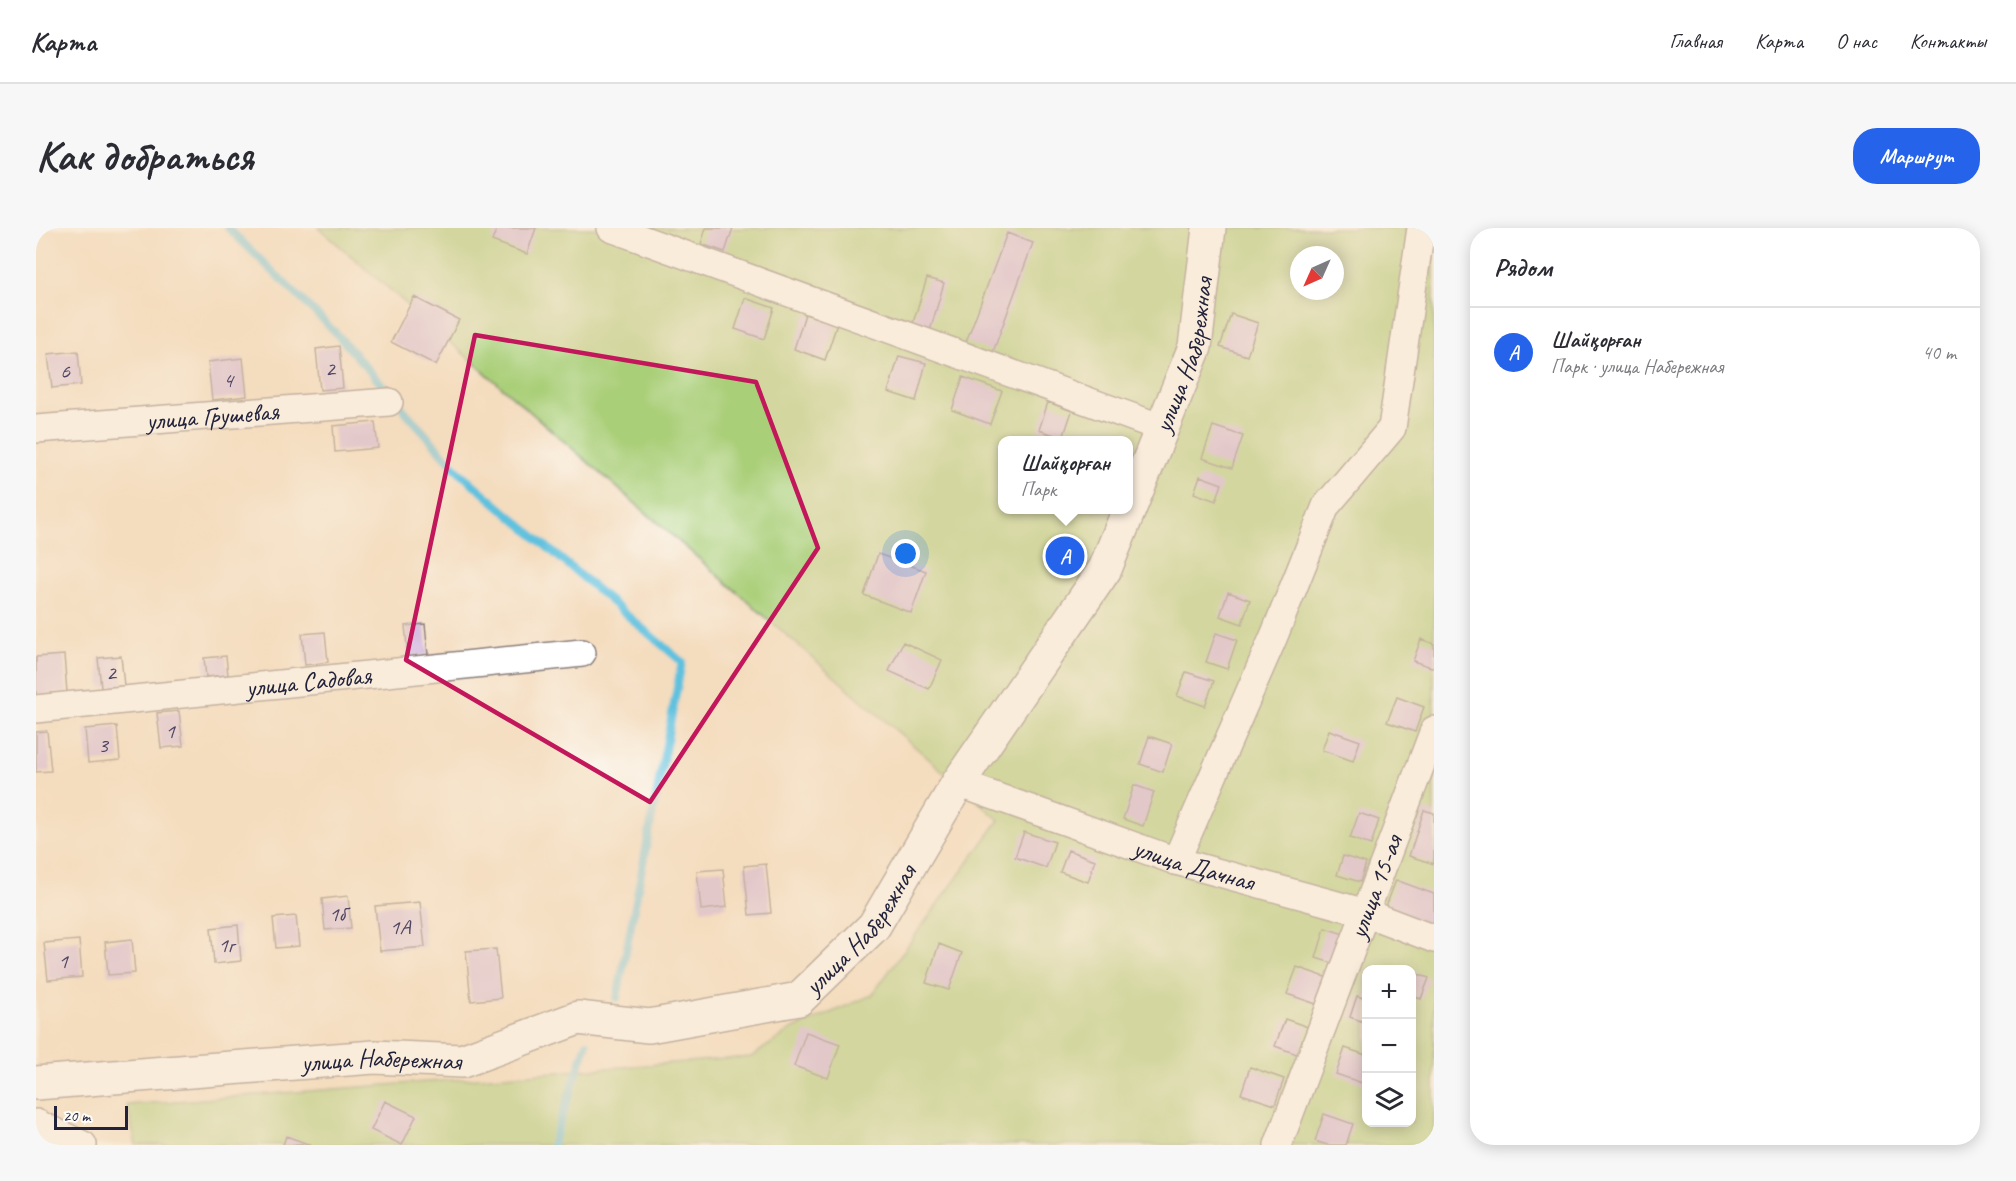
<!DOCTYPE html>
<html lang="ru">
<meta charset="utf-8">
<style>
:root{--surface:#fff;--page:#f7f7f7;--text:#2b2b33;--muted:#7c7c81;--line:#e1e1e2;--accent:#2563eb}
body{margin:0;font-family:Caveat,sans-serif;background:var(--page);color:var(--text)}
.controls{position:absolute;right:18px;bottom:18px;display:grid;overflow:hidden;border-radius:12px;box-shadow:0 3px 15px #0003}
.controls button{width:54px;height:54px;display:grid;place-items:center;padding:0;border:0;border-bottom:2px solid var(--line);background:var(--surface);color:var(--text);font:30px sans-serif}
.compass{position:absolute;left:1254px;top:18px;width:54px;height:54px;border-radius:50%;background:var(--surface);box-shadow:0 3px 15px #0003;rotate:225deg}
.scale{position:absolute;left:18px;bottom:15px;width:74px;box-sizing:border-box;padding-left:6px;border:3px solid #22223b;border-top:0;font-size:16px;line-height:21px;white-space:nowrap;color:#22223b;-webkit-text-stroke:4px #fdfcf7;paint-order:stroke}
.you{position:absolute;left:870px;top:326px;width:21px;height:21px;margin:-15px;border:4px solid #fff;border-radius:50%;background:#1a73e8;box-shadow:0 0 0 9px #1a73e833}
.badge{display:grid;place-items:center;width:39px;height:39px;border-radius:50%;background:var(--accent);color:#fff;font-size:20px;font-weight:700}
.pin{position:absolute;translate:-50% -50%;border:3px solid #fff;box-shadow:0 2px 6px #0006}
.popup{position:absolute;left:962px;top:208px;width:135px;height:78px;box-sizing:border-box;display:grid;place-content:center;border-radius:12px;background:var(--surface);filter:drop-shadow(0 2px 4px #0005);font-size:20px;white-space:nowrap;color:var(--muted)}
.popup b{font-size:22px;color:var(--text)}
.popup::after{content:'';position:absolute;left:50%;top:100%;margin-left:-12px;border:12px solid transparent;border-top-color:var(--surface)}
.list{margin:0;padding:0;list-style:none}
h2{display:flex;justify-content:space-between;align-items:center;height:78px;margin:0;padding:0 24px;font-size:26px}
h2 small{font-size:20px;font-weight:400;color:var(--muted)}
.list li{display:grid;grid-template-columns:39px 1fr auto;gap:18px;align-items:center;box-sizing:border-box;height:90px;padding:0 24px;border-top:2px solid var(--line)}
.list b{display:block;font-size:22px;white-space:nowrap}
.list p{margin:0;font-size:20px;white-space:nowrap;color:var(--muted)}
.list em{font-size:20px;font-style:normal;color:var(--muted)}
.icon{flex:none;width:33px;height:33px;fill:none;stroke:currentColor;stroke-width:2;stroke-linecap:round;stroke-linejoin:round}
.map{position:relative;flex:none;width:1398px;height:917px;overflow:hidden;border-radius:24px}
header{display:flex;align-items:center;gap:36px;box-sizing:border-box;height:84px;padding:0 30px;background:var(--surface);border-bottom:2px solid var(--line)}
header strong{font-size:28px}
nav{display:flex;gap:33px;margin-inline-start:auto;font-size:21px}
.intro{display:flex;align-items:center;justify-content:space-between;box-sizing:border-box;height:144px;padding:0 36px}
h1{margin:0;font-size:42px}
.button{padding:15px 27px;border-radius:24px;background:var(--accent);color:#fff;font-size:21px;font-weight:700}
main{display:flex;gap:36px;padding:0 36px}
aside{flex:1;background:var(--surface);border-radius:24px;box-shadow:0 3px 15px #0003}
.map>svg:first-child{display:block}
.green{fill:#aacf79;stroke:#66785a;stroke-width:1.5;fill-rule:evenodd}
.lines{fill:none;stroke-linecap:round;stroke-linejoin:round}
.stream{stroke:#60c1de;stroke-width:8}
.building{fill:#ceafda}
.minor-casing{stroke:#8b7f7c;stroke-width:30}
.tertiary-casing{stroke:#8b7f7c;stroke-width:36}
.minor{stroke:#fff;stroke-width:27}
.tertiary{stroke:#fff;stroke-width:33}
.marked{fill:none;stroke:#c2185b;stroke-width:4.5;stroke-linejoin:round}
.labels{text-anchor:middle;stroke-width:5;stroke-linejoin:round;paint-order:stroke}
.number-label{font-size:22px;fill:#4d4563}
.street-label{font-size:26px;fill:#22223b;stroke:#fdfcf7}
</style>
<header>
<strong>Карта</strong>
<nav><a>Главная</a><a>Карта</a><a>О нас</a><a>Контакты</a></nav>
</header>
<div class="intro"><h1>Как добраться</h1><a class="button">Маршрут</a></div>
<main>
<div class="map">
<svg width="1398" height="917" viewBox="0 0 1398 917">
<rect width="100%" height="100%" fill="#fdfcf7"/>
<filter id="ink" filterUnits="userSpaceOnUse"><feTurbulence type="fractalNoise" baseFrequency=".0167" numOctaves="2"/><feDisplacementMap in="SourceGraphic" scale="12" xChannelSelector="R" yChannelSelector="G"/><feConvolveMatrix kernelMatrix="1 2 1 2 8 2 1 2 1" color-interpolation-filters="sRGB"/></filter>
<filter id="wash" filterUnits="userSpaceOnUse"><feTurbulence type="fractalNoise" baseFrequency=".008" numOctaves="4" result="noise"/><feDisplacementMap in="SourceGraphic" scale="24" xChannelSelector="R" yChannelSelector="G"/><feGaussianBlur stdDeviation="1.35" result="paint"/><feColorMatrix in="noise" values="0 0 0 0 0 0 0 0 0 0 0 0 0 0 0 0 0 1.4 0 .05"/><feComposite in="paint" operator="in"/></filter>
<g filter="url(#wash)">
<rect width="100%" height="100%" fill="#f4dcbe"/>
<path class="green" d="M283,0H1398V917H100L91,877L715,829L755,802L836,767L963,592ZM1263,27H1299V63H1263ZM966,212H1092V282H966ZM1330,742H1376V894H1330Z"/>
<g class="lines">
<path class="stream" d="M192,0L299,104L423,244L646,434L581,770
M516,917L551,815"/>
</g>
<g id="blocks">
<path class="building" d="M461,0H500L491,26L456,13Z
M670,0H697L689,24L665,16Z
M971,5L997,15L957,124L930,114Z
M891,50L908,55L894,103L876,98Z
M378,69L423,92L400,137L355,114Z
M709,70L738,80L728,111L699,101Z
M769,86L801,96L789,132L758,121Z
M1195,86L1222,95L1211,128L1184,119Z
M303,118L307,160L284,162L280,121Z
M42,123L45,157L16,160L12,126Z
M863,128L890,135L880,173L852,164Z
M207,130L211,168L176,172L172,134Z
M927,149L966,163L954,196L916,182Z
M1012,174L1036,183L1027,210L1003,202Z
M339,194L342,220L299,224L297,198Z
M1177,198L1207,208L1196,240L1166,230Z
M1164,248L1186,256L1180,273L1158,265Z
M842,326L890,343L875,385L828,367Z
M1192,364L1214,372L1206,396L1184,388Z
M389,396L392,427L372,429L369,398Z
M289,404L292,434L269,437L266,406Z
M1180,405L1201,412L1191,441L1170,434Z
M1385,411L1398,416V440L1377,433Z
M867,414L906,432L893,461L853,443Z
M28,427L31,464L0,467V429Z
M85,428L88,458L65,460L62,430Z
M190,428L192,447L170,449L168,430Z
M1150,444L1178,453L1169,478L1141,468Z
M1361,469L1388,479L1379,504L1351,494Z
M143,483L147,518L125,520L121,485Z
M81,498L84,532L52,535L49,501Z
M1293,502L1324,513L1317,533L1286,522Z
M11,503L15,543L0,544V504Z
M1113,508L1136,516L1127,544L1104,536Z
M1098,557L1118,564L1107,598L1087,591Z
M1388,582L1398,585V636L1373,628Z
M1323,585L1343,592L1335,617L1314,610Z
M988,604L1019,614L1010,640L979,629Z
M1032,622L1059,632L1052,654L1024,644Z
M1307,628L1330,635L1324,654L1301,647Z
M730,636L735,685L713,687L708,638Z
M687,641L691,679L665,682L661,643Z
M1360,652L1398,666V698L1349,681Z
M312,668L315,700L289,702L286,671Z
M384,674L389,719L344,723L339,678Z
M260,688L263,718L240,720L237,690Z
M202,697L205,733L178,736L175,700Z
M1289,700L1308,706L1299,736L1280,730Z
M96,711L99,745L72,747L69,714Z
M43,712L46,749L12,752L8,715Z
M903,716L926,725L913,762L890,755Z
M460,721L465,770L435,773L430,723Z
M1261,739L1292,750L1283,777L1251,766Z
M1376,744L1393,750L1385,771L1376,768Z
M1321,768L1330,771V795L1314,789Z
M1249,791L1272,799L1263,827L1239,818Z
M770,804L804,816L792,850L758,838Z
M1309,820L1330,827L1329,856L1300,846Z
M1214,839L1248,851L1239,877L1205,866Z
M349,873L380,888L366,917L335,902Z
M1288,886L1317,896L1310,917H1291L1279,913Z
M250,908L275,917H247Z"/>
</g>
</g>
<g filter="url(#ink)">
<use href="#blocks" fill-opacity="0" stroke="#8b7f7c" stroke-width="1.5"/>
<g class="lines">
<g class="minor-casing">
<g id="minor">
<path d="M575,0L1126,200"/>
<path id="s1" d="M0,201L353,174"/>
<path id="s2" d="M0,481L546,425"/>
<path id="s3" d="M922,555L1140,633L1330,685L1398,711"/>
<path d="M1140,633L1238,408L1290,278L1356,200L1385,0"/>
<path d="M0,895L47,917"/>
<path id="s4" d="M1242,917L1398,502"/>
</g>
</g>
<g class="tertiary-casing">
<g id="tertiary">
<path id="s5" d="M0,855L338,829L426,833L542,790L613,798L763,771L838,698L922,555L1069,341L1159,119L1173,0"/>
</g>
</g>
<use href="#minor" class="minor"/>
<use href="#tertiary" class="tertiary"/>
</g>
</g>
<path d="M0 0H1398V917H0ZM439,107L720,154L782,320L614,574L370,432Z" fill="#f4dcbe" fill-opacity=".55" fill-rule="evenodd"/>
<path class="marked" d="M439,107L720,154L782,320L614,574L370,432Z"/>
<g class="labels">
<g class="number-label">
<text x="294" y="148">2</text>
<text x="29" y="150">6</text>
<text x="192" y="159">4</text>
<text x="75" y="452">2</text>
<text x="134" y="510">1</text>
<text x="67" y="524">3</text>
<text x="301" y="693">1б</text>
<text x="364" y="706">1А</text>
<text x="190" y="724">1г</text>
<text x="27" y="740">1</text>
</g>
<g class="street-label">
<text dy="9" stroke="none"><textPath href="#s5" startOffset="1534">улица Набережная</textPath></text>
<text dy="9" stroke="none"><textPath href="#s1" startOffset="177">улица Грушевая</textPath></text>
<text dy="9" stroke="none"><textPath href="#s2" startOffset="274">улица Садовая</textPath></text>
<text dy="9" stroke="none"><textPath href="#s3" startOffset="250">улица Дачная</textPath></text>
<text dy="9" stroke="none"><textPath href="#s4" startOffset="276">улица 15-ая</textPath></text>
<text dy="9" stroke="none"><textPath href="#s5" startOffset="868">улица Набережная</textPath></text>
<text dy="9" stroke="none"><textPath href="#s5" startOffset="346">улица Набережная</textPath></text>
</g>
</g>
</svg>
<div class="controls">
<button>+</button>
<button>−</button>
<button><svg class="icon" aria-label="layers" viewBox="0 0 24 24"><path d="M12 4l9 5-9 5-9-5zM3 14l9 5 9-5"/></svg></button>
</div>
<svg class="compass" viewBox="-18 -18 36 36"><path d="M0-13l5 13h-10z" fill="#e53935"/><path d="M0 13l5-13h-10z" fill="#7c7c81"/></svg>
<div class="scale">20 m</div>
<div class="you"></div>
<div class="pin badge" style="left:1029px;top:328px">A</div>
<div class="popup"><b>Шайқорған</b>Парк</div>
</div>
<aside>
<h2>Рядом<small></small></h2>
<ul class="list">
<li><span class="badge">A</span><div><b>Шайқорған</b><p>Парк · улица Набережная</p></div><em>40 m</em></li>
</ul>
</aside>
</main>
